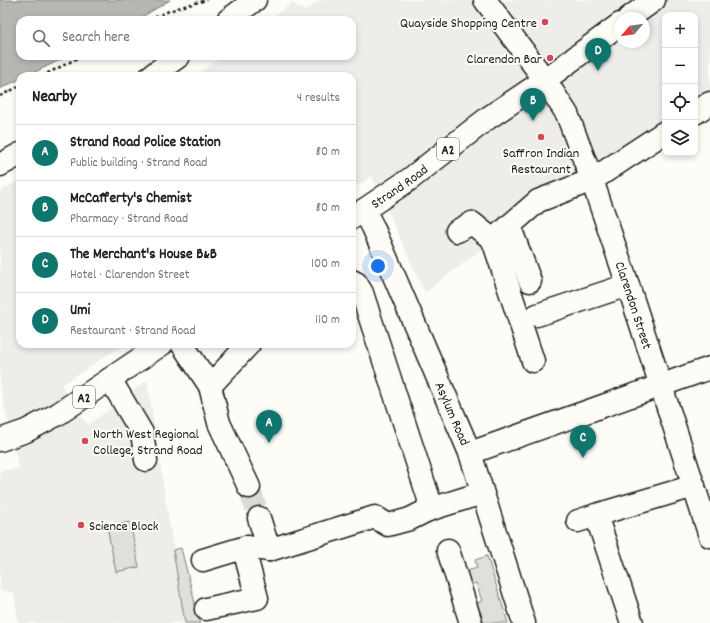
<!DOCTYPE html>
<meta charset="utf-8">
<style>
:root{--surface:#fff;--page:#f6f6f6;--text:#222;--muted:#767676;--line:#e0e0e0;--accent:#0f766e}
body{margin:0;font-family:Dekko,sans-serif;background:var(--page);color:var(--text)}
.controls{position:absolute;right:12px;top:12px;display:grid;overflow:hidden;border-radius:8px;box-shadow:0 2px 6px #0003}
.controls button{width:36px;height:36px;display:grid;place-items:center;padding:0;border:0;border-bottom:1px solid var(--line);background:var(--surface);color:var(--text);font:20px sans-serif}
.compass{position:absolute;left:614px;top:12px;width:36px;height:36px;border-radius:50%;background:var(--surface);box-shadow:0 2px 6px #0003;rotate:241deg}
.you{position:absolute;left:378px;top:266px;width:14px;height:14px;margin:-10px;border:3px solid #fff;border-radius:50%;background:#1a73e8;box-shadow:0 0 0 6px #1a73e833}
.badge{display:grid;place-items:center;width:26px;height:26px;border-radius:50%;background:var(--accent);color:#fff;font-size:13px;font-weight:700}
.pin{position:absolute;translate:-50% -33px;filter:drop-shadow(0 1px 2px #0008)}
.pin::after{content:'';position:absolute;top:21px;width:14px;height:12px;background:inherit;clip-path:polygon(0 0,100% 0,50% 100%)}
.list{margin:0;padding:0;list-style:none}
h2{display:flex;justify-content:space-between;align-items:center;height:52px;margin:0;padding:0 16px;font-size:17px}
h2 small{font-size:13px;font-weight:400;color:var(--muted)}
.list li{display:grid;grid-template-columns:26px 1fr auto;gap:12px;align-items:center;box-sizing:border-box;height:56px;padding:0 16px;border-top:1px solid var(--line)}
.list b{display:block;font-size:15px;white-space:nowrap}
.list p{margin:0;font-size:13px;white-space:nowrap;color:var(--muted)}
.list em{font-size:13px;font-style:normal;color:var(--muted)}
.icon{flex:none;width:22px;height:22px;fill:none;stroke:currentColor;stroke-width:2;stroke-linecap:round;stroke-linejoin:round}
.map{position:relative;flex:none;width:710px;height:623px;overflow:hidden}
.search{position:absolute;background:var(--surface);box-shadow:0 2px 6px #0003;left:16px;top:16px;width:340px;height:44px;display:flex;align-items:center;gap:10px;box-sizing:border-box;padding:0 14px;border-radius:12px;color:var(--muted);font-size:15px}
.panel{position:absolute;background:var(--surface);box-shadow:0 2px 6px #0003;left:16px;top:72px;width:340px;height:276px;border-radius:12px}
.map>svg:first-child{display:block}
.built{fill:#eeede9;fill-rule:evenodd}
.green{fill:#e0dfdb;stroke:#7e7e7c}
.water{fill:#b7b6b2;stroke:#797876}
.lines{fill:none;stroke-linecap:round;stroke-linejoin:round}
.minor-tunnel{stroke:#dbdad6;stroke-width:22;stroke-dasharray:22 11;stroke-linecap:butt}
.minor-casing{stroke:#1c1c1c;stroke-width:25}
.major-casing{stroke:#1c1c1c;stroke-width:25}
.highway-casing{stroke:#1c1c1c;stroke-width:25}
.path{stroke:#1c1c1c;stroke-width:2.5;stroke-dasharray:3 3;stroke-linecap:butt}
.minor{stroke:#fdfcf7;stroke-width:22}
.major{stroke:#fdfcf7;stroke-width:22}
.highway{stroke:#fdfcf7;stroke-width:22}
.poi-dot{fill:#d1495b;stroke:#fdfcf7;stroke-width:1.5}
.labels{text-anchor:middle;stroke-width:4;stroke-linejoin:round;paint-order:stroke}
.shield{fill:#fdfcf7;stroke:#605f5e;stroke-width:1}
.shield-label{font-size:13px;font-weight:bold;fill:#1c1c1c}
.poi-label{font-size:14px;fill:#1c1c1c;stroke:#fdfcf7;text-anchor:end}
.street-label{font-size:14px;fill:#1c1c1c;stroke:#fdfcf7}
</style>
<div class="map">
<svg width="710" height="623" viewBox="0 0 710 623">
<rect width="100%" height="100%" fill="#fdfcf7"/>
<filter id="ink" filterUnits="userSpaceOnUse"><feTurbulence type="fractalNoise" baseFrequency=".025" numOctaves="2"/><feDisplacementMap in="SourceGraphic" scale="8" xChannelSelector="R" yChannelSelector="G"/><feConvolveMatrix kernelMatrix="1 2 1 2 8 2 1 2 1" color-interpolation-filters="sRGB"/></filter>
<g filter="url(#ink)">
<path class="built" d="M320,0H710V96L695,104V15H665V125L493,240L425,293L372,176L352,189V76H195L223,56H352V20H278L276,15L293,2L297,7L299,6L304,11ZM620,18H644V42H620Z
M20,180V344H124L62,385L64,392L88,425L147,380L185,623H18L14,593L0,590V471L19,468L0,388V191Z"/>
<path class="green" d="M130,522L139,567L116,572L107,527Z
M181,548L200,623H185L173,550Z
M487,556L508,623H484L477,603L482,601L476,583L464,587L460,573L477,568L475,560Z"/>
<path class="water" d="M0,0H170L137,20H20V56H68L27,76H20V79L0,89Z"/>
<g class="lines">
<path class="minor-tunnel" d="M249,487L259,518"/>
<g class="minor-casing">
<g id="minor">
<path d="M695,113L710,103"/>
<path id="s1" d="M364,210L373,227L470,453L524,623"/>
<path d="M457,231L472,223L493,240L503,231"/>
<path d="M493,240L533,361"/>
<path d="M530,281L512,233L508,227L538,201L592,180L665,132"/>
<path d="M537,315L628,285"/>
<path d="M182,344L210,386L249,344"/>
<path d="M110,379L142,433L146,460"/>
<path d="M210,386L219,423L249,487"/>
<path d="M470,453L710,368"/>
<path d="M428,510L482,493"/>
<path d="M259,518L269,550"/>
<path d="M578,521L596,515"/>
<path d="M448,550L471,623"/>
<path d="M203,560L246,547L269,550L375,517L388,525L410,519L428,510L429,499L362,293L356,283L352,281"/>
<path d="M206,609L257,598L246,557V547"/>
<path d="M632,623L596,515L694,486"/>
</g>
</g>
<g class="major-casing">
<g id="major">
<path id="s2" d="M485,0L545,80L567,114L592,180L628,285L710,536"/>
<path d="M629,18L654,0"/>
<path id="s3" d="M352,218L410,179L488,118L545,80L620,24"/>
<path d="M0,440L26,431L58,414L162,344"/>
</g>
</g>
<g class="highway-casing">
<path id="highway" d="M228,20L255,0
M151,76L179,56
M0,165L20,154"/>
</g>
<path class="path" d="M150,20C167,10 188,5 207,0
M42,76L82,56
M0,96L20,86"/>
<use href="#minor" class="minor"/>
<use href="#major" class="major"/>
<use href="#highway" class="highway"/>
</g>
</g>
<g class="poi-dot">
<circle cx="545" cy="22" r="4"/>
<circle cx="550" cy="58" r="4"/>
<circle cx="541" cy="137" r="4"/>
<circle cx="85" cy="441" r="4"/>
<circle cx="81" cy="525" r="4"/>
</g>
<g class="labels">
<g class="shield">
<rect x="437" y="138" width="22" height="22" rx="3"/>
<rect x="73" y="386" width="22" height="22" rx="3"/>
</g>
<g class="shield-label">
<text x="448" y="154">A2</text>
<text x="84" y="402">A2</text>
</g>
<g class="poi-label">
<text x="537" y="27">Quayside Shopping Centre</text>
<text x="542" y="63">Clarendon Bar</text>
<text x="541" y="157" text-anchor="middle">Saffron Indian<tspan x="541" dy="16">Restaurant</tspan></text>
<text x="93" y="438" text-anchor="start">North West Regional<tspan x="93" dy="16">College, Strand Road</tspan></text>
<text x="89" y="530" text-anchor="start">Science Block</text>
</g>
<g class="street-label">
<text dy="5" stroke="none"><textPath href="#s3" startOffset="57">Strand Road</textPath></text>
<text dy="5" stroke="none"><textPath href="#s2" startOffset="343">Clarendon Street</textPath></text>
<text dy="5" stroke="none"><textPath href="#s1" startOffset="222">Asylum Road</textPath></text>
</g>
</g>
</svg>
<div class="controls">
<button>+</button>
<button>−</button>
<button><svg class="icon" aria-label="locate" viewBox="0 0 24 24"><circle cx="12" cy="12" r="6"/><path d="M12 2v4M12 18v4M2 12h4M18 12h4"/></svg></button>
<button><svg class="icon" aria-label="layers" viewBox="0 0 24 24"><path d="M12 4l9 5-9 5-9-5zM3 14l9 5 9-5"/></svg></button>
</div>
<svg class="compass" viewBox="-18 -18 36 36"><path d="M0-13l5 13h-10z" fill="#e53935"/><path d="M0 13l5-13h-10z" fill="#767676"/></svg>
<div class="you"></div>
<div class="pin badge" style="left:269px;top:443px">A</div>
<div class="pin badge" style="left:533px;top:121px">B</div>
<div class="pin badge" style="left:583px;top:458px">C</div>
<div class="pin badge" style="left:598px;top:71px">D</div>
<div class="search"><svg class="icon" aria-label="search" viewBox="0 0 24 24"><circle cx="10" cy="10" r="6"/><path d="M15 15l6 6"/></svg>Search here</div>
<section class="panel">
<h2>Nearby<small>4 results</small></h2>
<ul class="list">
<li><span class="badge">A</span><div><b>Strand Road Police Station</b><p>Public building · Strand Road</p></div><em>80 m</em></li>
<li><span class="badge">B</span><div><b>McCafferty's Chemist</b><p>Pharmacy · Strand Road</p></div><em>80 m</em></li>
<li><span class="badge">C</span><div><b>The Merchant's House B&amp;B</b><p>Hotel · Clarendon Street</p></div><em>100 m</em></li>
<li><span class="badge">D</span><div><b>Umi</b><p>Restaurant · Strand Road</p></div><em>110 m</em></li>
</ul>
</section>
</div>
